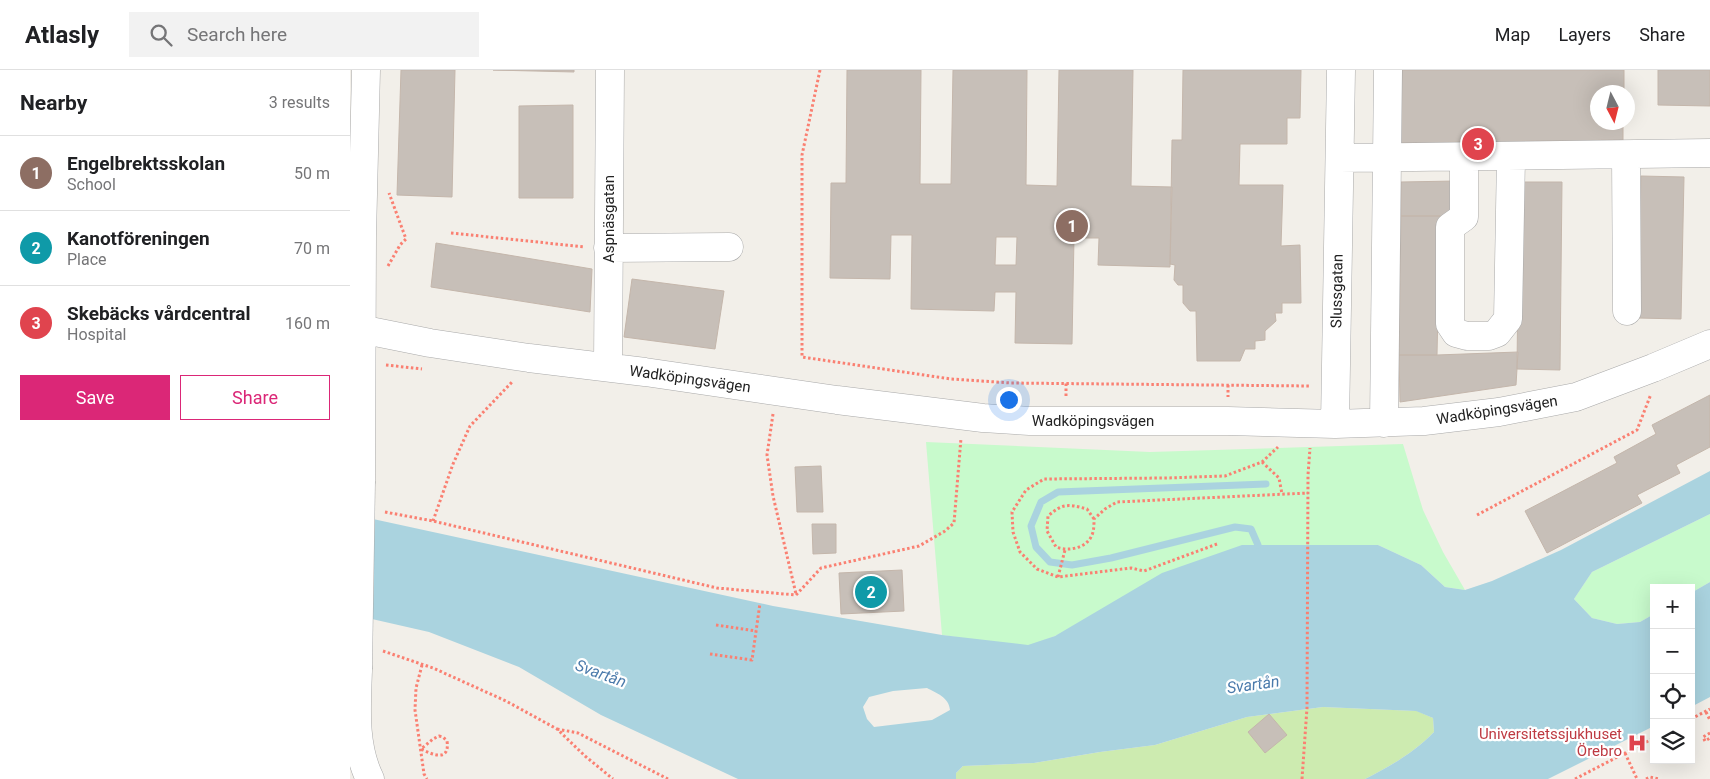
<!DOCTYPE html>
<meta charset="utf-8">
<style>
:root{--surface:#fff;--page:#f2f2f2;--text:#202124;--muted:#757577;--line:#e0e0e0;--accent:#db2777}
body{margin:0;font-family:Roboto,sans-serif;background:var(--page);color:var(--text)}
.controls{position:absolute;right:15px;bottom:15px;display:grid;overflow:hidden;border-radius:0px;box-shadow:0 5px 20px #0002}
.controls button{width:45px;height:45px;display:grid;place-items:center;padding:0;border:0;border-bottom:1px solid var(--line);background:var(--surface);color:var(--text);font:25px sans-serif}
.compass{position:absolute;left:1240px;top:15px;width:45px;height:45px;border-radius:50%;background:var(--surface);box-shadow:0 5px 20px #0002;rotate:173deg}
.you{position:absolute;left:658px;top:329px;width:18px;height:18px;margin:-12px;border:4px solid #fff;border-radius:50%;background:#1a73e8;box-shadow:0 0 0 8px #1a73e833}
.badge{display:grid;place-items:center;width:32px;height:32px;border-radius:50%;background:var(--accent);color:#fff;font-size:16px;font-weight:700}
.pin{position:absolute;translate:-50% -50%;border:2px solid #fff;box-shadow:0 1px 5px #0006}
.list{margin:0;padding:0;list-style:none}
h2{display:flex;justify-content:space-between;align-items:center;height:65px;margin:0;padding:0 20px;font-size:21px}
h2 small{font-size:16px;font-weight:400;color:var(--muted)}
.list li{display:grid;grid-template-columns:32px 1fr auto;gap:15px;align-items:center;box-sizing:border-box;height:75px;padding:0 20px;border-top:1px solid var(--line)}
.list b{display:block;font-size:19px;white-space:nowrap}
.list p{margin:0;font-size:16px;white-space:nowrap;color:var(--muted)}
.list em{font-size:16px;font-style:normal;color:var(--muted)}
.actions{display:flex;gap:10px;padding:15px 20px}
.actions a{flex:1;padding:11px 0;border:1px solid var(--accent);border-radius:0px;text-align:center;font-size:18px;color:var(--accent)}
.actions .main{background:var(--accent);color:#fff}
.icon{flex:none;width:28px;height:28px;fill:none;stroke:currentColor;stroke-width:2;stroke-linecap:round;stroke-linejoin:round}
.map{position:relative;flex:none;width:1360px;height:709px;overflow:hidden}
header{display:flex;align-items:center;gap:30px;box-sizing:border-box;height:70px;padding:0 25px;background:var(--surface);border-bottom:1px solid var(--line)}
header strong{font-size:24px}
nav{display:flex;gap:28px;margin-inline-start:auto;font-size:18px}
.search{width:350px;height:45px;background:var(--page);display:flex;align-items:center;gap:12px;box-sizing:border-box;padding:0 18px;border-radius:0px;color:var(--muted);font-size:19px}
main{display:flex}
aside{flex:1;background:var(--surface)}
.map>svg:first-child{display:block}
.grass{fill:#cdebb0}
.park{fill:#c8facc}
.water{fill:#aad3df;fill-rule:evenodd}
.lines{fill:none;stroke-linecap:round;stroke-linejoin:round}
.stream{stroke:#aad3df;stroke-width:7}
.building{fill:#c7bfb8;stroke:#c4b6ab;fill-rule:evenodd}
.minor-casing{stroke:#a9a9a9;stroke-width:29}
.path{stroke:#fa8072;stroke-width:3;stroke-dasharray:2.5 2.5;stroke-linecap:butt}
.minor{stroke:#fff;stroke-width:28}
.minor-bridge-casing{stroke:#a9a9a9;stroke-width:29;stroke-linecap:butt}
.minor-bridge{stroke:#fff;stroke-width:28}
.labels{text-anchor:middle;stroke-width:4.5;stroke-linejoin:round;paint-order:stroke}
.street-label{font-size:15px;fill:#222;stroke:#fff}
.health-label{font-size:15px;fill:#be3a42;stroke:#fff;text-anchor:end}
.water-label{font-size:16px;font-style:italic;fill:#4a7aab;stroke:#fff}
</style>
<header>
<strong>Atlasly</strong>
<div class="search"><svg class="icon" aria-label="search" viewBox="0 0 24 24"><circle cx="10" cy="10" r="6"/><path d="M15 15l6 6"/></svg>Search here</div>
<nav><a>Map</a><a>Layers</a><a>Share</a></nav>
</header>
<main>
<aside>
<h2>Nearby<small>3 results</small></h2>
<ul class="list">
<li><span class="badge" style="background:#8d6e63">1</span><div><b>Engelbrektsskolan</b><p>School</p></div><em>50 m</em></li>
<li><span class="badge" style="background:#0f9aa8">2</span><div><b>Kanotföreningen</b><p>Place</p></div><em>70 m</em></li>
<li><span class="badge" style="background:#e0444e">3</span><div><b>Skebäcks vårdcentral</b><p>Hospital</p></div><em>160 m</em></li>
</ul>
<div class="actions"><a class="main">Save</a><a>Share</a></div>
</aside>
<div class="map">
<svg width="1360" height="709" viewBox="0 0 1360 709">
<rect width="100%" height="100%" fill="#f2efe9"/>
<path class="grass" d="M973,637L1067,641L1083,648L1084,662C1064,683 1040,696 1015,709H605L606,703L613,696L684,693L750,682L805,675L897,647Z"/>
<path class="park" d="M576,372L800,382L1053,374L1073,440L1093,482L1115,520L1095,517L1071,495L1028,475H908L705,566L677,577L592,565Z
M1360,444V512L1341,523V518H1304V544L1290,552L1267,554L1242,548L1224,529L1242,502Z"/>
<path class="water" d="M1360,401V444L1242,502L1224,529L1242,548L1267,554L1290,552L1304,544V656L1198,709H1015C1040,696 1064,683 1084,662L1083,648L1066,641L973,637L897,647L805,675L750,682L684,693L613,696L606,703V709H388L251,645L169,597L79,562L0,544V444L423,536L592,565L678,575L705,566L812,503L892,475H1028L1071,495L1095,517L1115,520L1142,511L1211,480ZM577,618C586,623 599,627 600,640L582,650L524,657L517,649L513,637L519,627L543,621Z
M1360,512V627L1341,637V523Z"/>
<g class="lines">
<path class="stream" d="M908,475L901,459L885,457L761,488L722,495L700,492L686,477L681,456L691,432L708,422L916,414"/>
</g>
<path class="building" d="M51,0H105L102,127L47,125Z
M143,0H224V2Z
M497,0H571L570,114H601L603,0H677L676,115L707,116L709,0H783L781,116L822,117L820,197L748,195L749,168H724L722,274L665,273L666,222H645L644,241L561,239L562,165H541L540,209L480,208L481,113H496ZM646,167H667L666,195H645Z
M833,0H951L950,48H937V74H890L889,115H933L931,176L950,175L951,233H932V243H925L926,251L915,261V270L905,271V279H895L890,291H847L846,241H840L833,233V215H828L824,210L825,195L820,194L822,70H832Z
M1052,0H1274V22H1248V52H1273V70L1050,73Z
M1308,0H1360V36L1308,35Z
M223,35V128H169V36Z
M1291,106L1334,107L1331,249L1288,248Z
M1106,111L1107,146H1051V112Z
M1169,112H1212L1210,300L1167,299Z
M1051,146H1090L1087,285H1049Z
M86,173L242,199L240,242L81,217Z
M282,209L374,221L365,279L274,267Z
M1168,282L1166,315L1050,332L1049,285H1087Z
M1360,325V377L1326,395L1330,403L1287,425L1292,433L1197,483L1175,441L1267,393L1264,387L1306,364L1302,355Z
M471,396L473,442H447L445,397Z
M462,454H486V483L463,484Z
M552,500L554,541L491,544L489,503Z
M919,644L937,665L915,683L898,662Z"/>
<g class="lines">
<g class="minor-casing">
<path id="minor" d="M1276,85L1277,241
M1114,87V147L1100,157V254L1106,263L1117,266H1139L1147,263L1158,249L1161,87
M990,88L1360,83
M258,178L379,177
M0,257L80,273L179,288L295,302L487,330L633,348L680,351H878L985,354L1074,351L1149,342L1226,327L1303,298L1360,274
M258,297L260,0
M1034,353L1038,0
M985,354L991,0
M11,411L12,166L16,0
M8,599C7,635 3,675 20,709"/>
</g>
<path class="path" d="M470,0L452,85V287L601,309L661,313L961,316
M101,163L235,177
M38,196L50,175L56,169L39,123
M36,295L72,299
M878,315V327
M716,326V313
M423,344L417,385L423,426L446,524
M912,392L929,408L932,424
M35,442L83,451L367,518L446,525L471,498L569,476L595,461L604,453L611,368
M1127,445L1287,360L1301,324
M744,449L737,439C718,434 713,433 698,446L697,461L706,477C719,482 739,478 743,462C744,458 744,453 744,449L755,439L767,432L958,423
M83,451L103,394L120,356L163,311
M867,474L794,501L781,498L708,507L687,499L670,482L663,462L662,442L676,420L694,409L816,408L875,406L912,392L928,377
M708,507L715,480
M366,555L406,561
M33,581L83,598L156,631L207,659L235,686L263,709
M360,584L402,590L410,533
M72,595L66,618L65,640L74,704L77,709
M1356,642L1360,650
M1341,649L1360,639
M207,659L228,663L318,709
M1360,663L1353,667L1355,671L1360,668
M89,666L93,667L97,671C100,692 83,685 71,679L83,669Z
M1275,683L1287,709
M952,709L957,638L958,405L960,378
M1225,709L1304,668
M1296,709L1300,707L1309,709"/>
<use href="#minor" class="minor"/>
<g class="minor-bridge-casing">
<path id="minor-bridge" d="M8,599L11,411"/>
</g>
<use href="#minor-bridge" class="minor-bridge"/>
</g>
<defs>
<g id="hospital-bare" transform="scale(1.5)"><path d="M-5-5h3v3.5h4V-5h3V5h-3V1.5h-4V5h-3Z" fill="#e0444e" stroke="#fff" stroke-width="2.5" paint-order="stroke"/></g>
</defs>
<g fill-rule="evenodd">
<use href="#hospital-bare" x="1287" y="673"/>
</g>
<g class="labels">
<g class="street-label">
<text transform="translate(259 149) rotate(-90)" y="5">Aspnäsgatan</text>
<text transform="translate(987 221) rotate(-89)" y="5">Slussgatan</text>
<text transform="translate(340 309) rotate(8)" y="5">Wadköpingsvägen</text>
<text transform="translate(1147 340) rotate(-9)" y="5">Wadköpingsvägen</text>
<text x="743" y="356">Wadköpingsvägen</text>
</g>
<g class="health-label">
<text x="1272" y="669">Universitetssjukhuset<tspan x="1272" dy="17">Örebro</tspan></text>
</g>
<g class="water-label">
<text transform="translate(251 603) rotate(20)" y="6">Svartån</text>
<text transform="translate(903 614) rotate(-8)" y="6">Svartån</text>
</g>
</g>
</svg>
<div class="controls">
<button>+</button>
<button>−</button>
<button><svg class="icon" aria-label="locate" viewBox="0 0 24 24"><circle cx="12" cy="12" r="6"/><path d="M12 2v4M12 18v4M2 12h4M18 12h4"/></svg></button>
<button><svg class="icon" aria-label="layers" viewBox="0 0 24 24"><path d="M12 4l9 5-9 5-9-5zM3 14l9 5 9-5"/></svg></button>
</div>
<svg class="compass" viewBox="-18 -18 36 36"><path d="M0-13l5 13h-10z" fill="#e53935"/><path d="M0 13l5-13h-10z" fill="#757577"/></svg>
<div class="you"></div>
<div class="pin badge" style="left:722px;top:156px;background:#8d6e63">1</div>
<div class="pin badge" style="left:521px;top:522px;background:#0f9aa8">2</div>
<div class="pin badge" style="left:1128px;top:74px;background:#e0444e">3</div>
</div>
</main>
